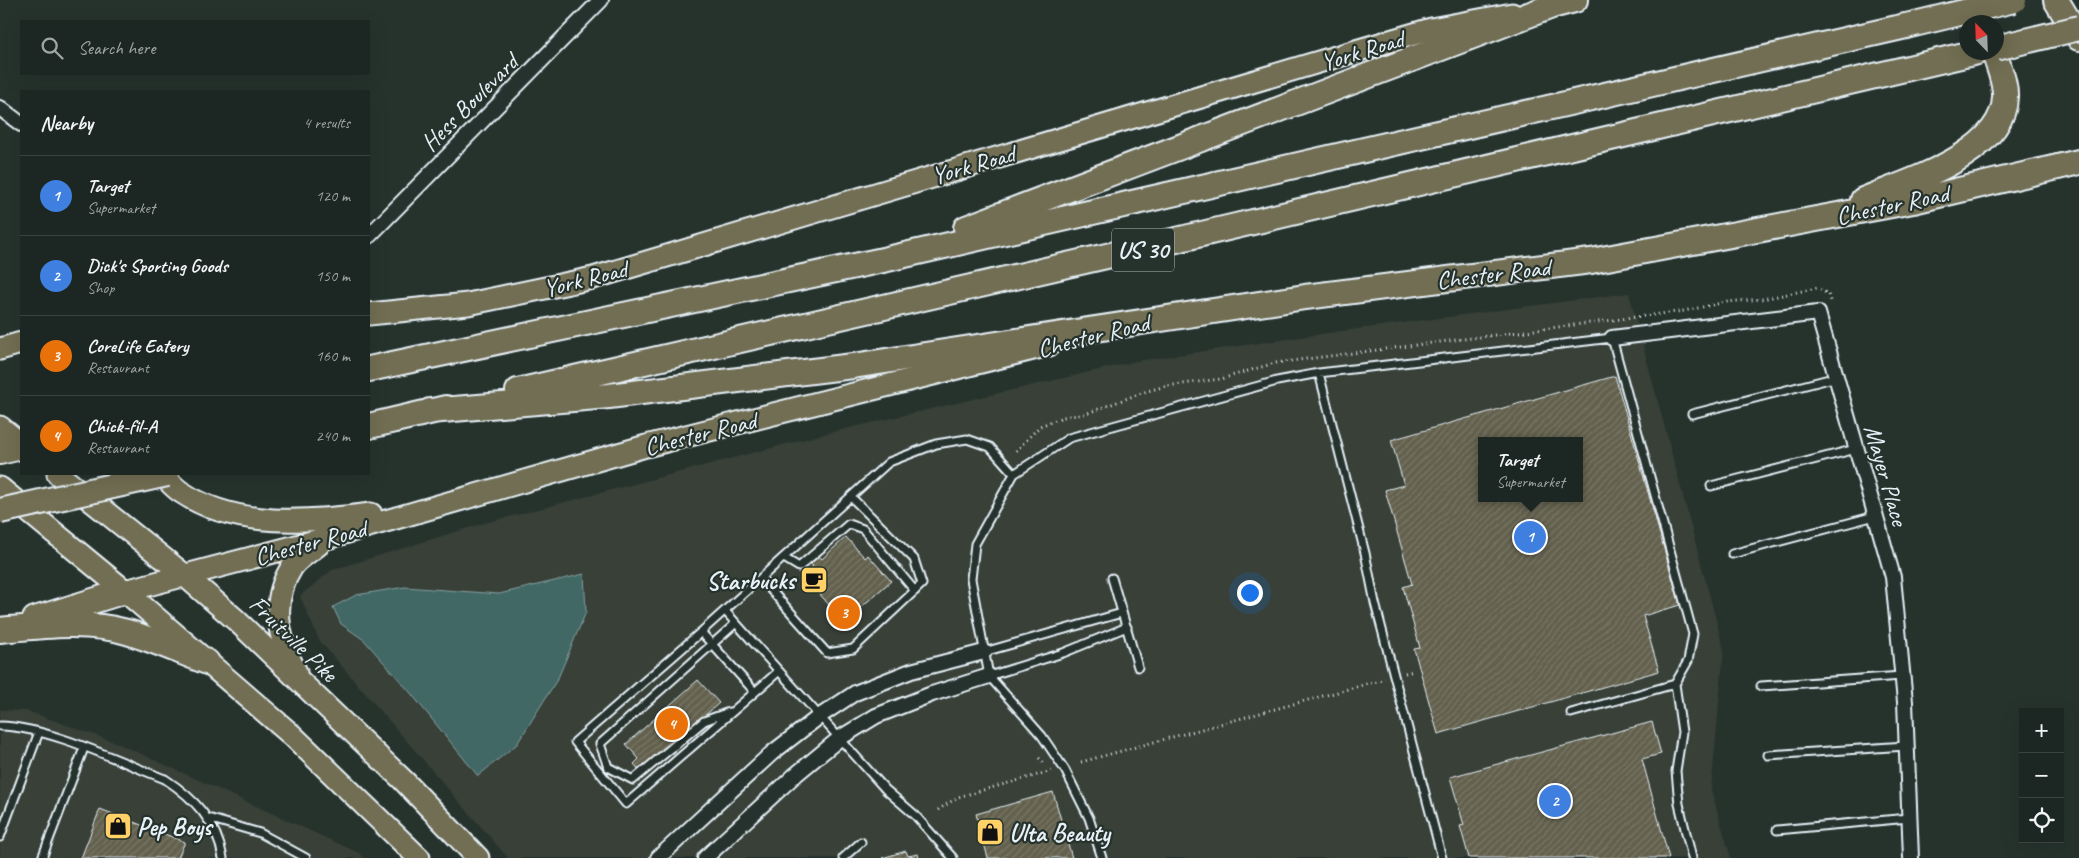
<!DOCTYPE html>
<meta charset="utf-8">
<style>
:root{--surface:#1c2622;--page:#29322f;--text:#f1f3f6;--muted:#a0a5a5;--line:#3a4340;--accent:#db2777}
body{margin:0;font-family:Caveat,sans-serif;background:var(--page);color:var(--text)}
.controls{position:absolute;right:15px;bottom:15px;display:grid;overflow:hidden;border-radius:0px;box-shadow:0 5px 20px #0002}
.controls button{width:45px;height:45px;display:grid;place-items:center;padding:0;border:0;border-bottom:1px solid var(--line);background:var(--surface);color:var(--text);font:25px sans-serif}
.compass{position:absolute;left:1959px;top:15px;width:45px;height:45px;border-radius:50%;background:var(--surface);box-shadow:0 5px 20px #0002;rotate:337deg}
.you{position:absolute;left:1249px;top:592px;width:18px;height:18px;margin:-12px;border:4px solid #fff;border-radius:50%;background:#1a73e8;box-shadow:0 0 0 8px #1a73e833}
.badge{display:grid;place-items:center;width:32px;height:32px;border-radius:50%;background:var(--accent);color:#fff;font-size:16px;font-weight:700}
.pin{position:absolute;translate:-50% -50%;border:2px solid #fff;box-shadow:0 1px 5px #0006}
.popup{position:absolute;left:1478px;top:437px;width:105px;height:65px;box-sizing:border-box;display:grid;place-content:center;border-radius:0px;background:var(--surface);filter:drop-shadow(0 1px 4px #0005);font-size:16px;white-space:nowrap;color:var(--muted)}
.popup b{font-size:19px;color:var(--text)}
.popup::after{content:'';position:absolute;left:50%;top:100%;margin-left:-10px;border:10px solid transparent;border-top-color:var(--surface)}
.list{margin:0;padding:0;list-style:none}
h2{display:flex;justify-content:space-between;align-items:center;height:65px;margin:0;padding:0 20px;font-size:21px}
h2 small{font-size:16px;font-weight:400;color:var(--muted)}
.list li{display:grid;grid-template-columns:32px 1fr auto;gap:15px;align-items:center;box-sizing:border-box;height:80px;padding:0 20px;border-top:1px solid var(--line)}
.list b{display:block;font-size:19px;white-space:nowrap}
.list p{margin:0;font-size:16px;white-space:nowrap;color:var(--muted)}
.list em{font-size:16px;font-style:normal;color:var(--muted)}
.icon{flex:none;width:28px;height:28px;fill:none;stroke:currentColor;stroke-width:2;stroke-linecap:round;stroke-linejoin:round}
.map{position:relative;flex:none;width:2079px;height:858px;overflow:hidden}
.search{position:absolute;background:var(--surface);box-shadow:0 5px 20px #0002;left:20px;top:20px;width:350px;height:55px;display:flex;align-items:center;gap:12px;box-sizing:border-box;padding:0 18px;border-radius:0px;color:var(--muted);font-size:19px}
.panel{position:absolute;background:var(--surface);box-shadow:0 5px 20px #0002;left:20px;top:90px;width:350px;height:385px;border-radius:0px}
.map>svg:first-child{display:block}
.built{fill:#384137;fill-rule:evenodd}
.water{fill:#426865;stroke:#849fa0}
.building{fill:url(#building-hatch);stroke:#e8f1f8;fill-rule:evenodd}
.lines{fill:none;stroke-linecap:round;stroke-linejoin:round}
.lane-casing{stroke:#e8f1f8;stroke-width:11}
.street-casing{stroke:#e8f1f8;stroke-width:18}
.primary-casing{stroke:#e8f1f8;stroke-width:25}
.highway-casing{stroke:#e8f1f8;stroke-width:28}
.path{stroke:#e8f1f8;stroke-width:3;stroke-dasharray:1 4;stroke-linecap:butt}
.lane{stroke:#26332d;stroke-width:7}
.street{stroke:#26332d;stroke-width:14}
.primary{stroke:#726e52;stroke-width:21}
.highway{stroke:#726e52;stroke-width:24}
.highway-bridge-casing{stroke:#e8f1f8;stroke-width:28;stroke-linecap:butt}
.highway-bridge{stroke:#726e52;stroke-width:24}
.labels{text-anchor:middle;stroke-width:4.5;stroke-linejoin:round;paint-order:stroke}
.shield{fill:#26332d;stroke:#aeb8bb;stroke-width:1}
.shield-label{font-size:24px;font-weight:bold;fill:#e8f1f8}
.street-label{font-size:25px;fill:#e8f1f8;stroke:#26332d}
.poi-label{font-size:25px;font-weight:bold;fill:#e8f1f8;stroke:#26332d;text-anchor:start}
</style>
<div class="map">
<svg width="2079" height="858" viewBox="0 0 2079 858">
<defs>
<pattern id="building-hatch" width="6" height="6" patternUnits="userSpaceOnUse" patternTransform="scale(1.25)"><rect width="6" height="6" fill="#63614d"/><path d="M-1 1l2-2M0 6l6-6M5 7l2-2" fill="none" stroke="#797867"/></pattern>
</defs>
<rect width="100%" height="100%" fill="#26332d"/>
<filter id="ink" filterUnits="userSpaceOnUse"><feTurbulence type="fractalNoise" baseFrequency=".02" numOctaves="2"/><feDisplacementMap in="SourceGraphic" scale="10" xChannelSelector="R" yChannelSelector="G"/><feConvolveMatrix kernelMatrix="1 2 1 2 8 2 1 2 1" color-interpolation-filters="sRGB"/></filter>
<g filter="url(#ink)">
<path class="built" d="M1629,293L1724,650L1711,790L1731,858H508L319,640L300,596L332,570L478,525L828,433L1137,361L1335,332ZM1481,441H1579V498H1481Z
M0,710L27,711L117,743L359,853L364,858H0Z"/>
<path class="water" d="M584,574L586,612L558,678L517,744L478,776L409,691L364,640L341,624L333,607L356,595L405,587L499,594Z"/>
<path class="building" d="M1615,376L1680,605L1643,616L1659,671L1438,734L1414,649L1420,648L1403,587L1412,584L1385,490L1404,485L1391,440ZM1481,441H1579V498H1481Z
M846,537L865,558L868,555L891,581L844,622L803,575L813,566L811,564L819,556L822,559Z
M698,680L719,703L641,772L634,764L639,759L626,744Z
M1652,722L1661,754L1642,759L1669,858H1469L1460,826L1464,825L1450,777Z
M1053,792L1072,858H988L976,814Z
M100,809L185,842L178,858H81Z
M906,851L908,856L918,854L919,858H882Z"/>
<g class="lines">
<g class="lane-casing">
<path id="lane" d="M1319,373L1365,553L1375,603L1442,858
M1692,414L1837,377
M1711,486L1856,449
M1732,554L1875,516
M784,558L799,567L849,524L863,529L915,591
M1112,578L1138,667
M761,579L827,653L853,649L922,584L914,559L851,497
M726,612L886,790L915,815L953,858
M701,632L755,692L626,804L575,742Z
M701,632L889,462L936,444L967,439L990,447L1014,474
M984,652L1122,613
M989,676L1063,653L1127,627
M1761,686L1902,676
M755,692L779,671
M729,712L704,721L633,780L608,767L600,744L736,623
M1571,713L1675,684L1682,732L1676,771L1679,804L1692,858
M0,726C49,727 118,761 165,779C194,798 217,822 223,858
M1768,755L1906,746
M208,818L260,833L306,858
M1777,830L1909,818
M0,837L39,732
M42,858L84,748
M843,858L861,842
M1102,858L1089,818L1065,770L1042,736L989,676L971,579L975,544L1014,474L1069,438L1277,381L1319,373L1612,338L1693,634L1688,661L1675,684"/>
</g>
<g class="street-casing">
<path id="street" d="M0,108L21,124
M369,236L601,0
M1612,338L1818,313L1893,577L1905,702L1911,858
M658,858L772,753L820,716L855,693L911,671L984,652
M705,858L794,776L840,738L876,716L932,694L989,676"/>
</g>
<g class="primary-casing">
<path id="primary" d="M369,314L468,304L593,278L1359,50L1431,29L1512,14
M0,349L21,343
M0,427L21,444
M58,474L183,574L236,620L404,781L478,858
M162,474C168,480 174,488 181,492C236,529 309,522 371,514
M0,488L125,591L293,736L419,858
M125,591L327,538L646,446L1049,345
M296,672C278,639 270,601 292,567C298,558 311,551 319,544"/>
</g>
<g class="highway-casing">
<path id="highway" d="M2056,0L2079,38
M1863,200C1906,182 2004,154 2005,97C2006,83 1998,66 1994,52
M966,228L1552,6L1575,0
M369,369L883,260L1906,26
M518,391C1005,280 1491,168 1977,52
M430,411L609,396L853,366L1305,297L1591,261L1913,201L2079,162
M369,426L446,408
M0,452L21,447
M35,619L125,591
M0,630C41,626 87,620 127,632C154,640 181,652 207,662"/>
</g>
<path class="path" d="M1016,451L1040,426L1063,417L1085,414L1144,392L1166,386L1221,379L1275,363L1684,311L1726,302L1763,299L1817,288L1828,294L1831,304
M1405,673L1414,671
M1039,758L1045,764
M1081,762L1385,679
M938,810L958,797L1052,771"/>
<use href="#lane" class="lane"/>
<use href="#street" class="street"/>
<use href="#primary" class="primary"/>
<use href="#highway" class="highway"/>
<g class="highway-bridge-casing">
<path id="highway-bridge" d="M1906,26L2014,0
M1996,48L2079,28
M0,511L167,474"/>
</g>
<use href="#highway-bridge" class="highway-bridge"/>
</g>
</g>
<defs>
<g id="cafe-square" transform="scale(1.4375)"><rect x="-9" y="-9" width="18" height="18" rx="4" fill="#ffd166" stroke="#26332d"/><path d="M-5.5-4.5H6V0H3Q3 3.5 0 3.5H-2.5Q-5.5 3.5-5.5 0ZM3-3.2v2h1.7v-2ZM-6 4.5H4V6H-6Z" fill="#111"/></g>
<g id="shop-square" transform="scale(1.4375)"><rect x="-9" y="-9" width="18" height="18" rx="4" fill="#ffd166" stroke="#26332d"/><path d="M-5-2.5h2.3a2.7 3.5 0 0 1 5.4 0H5L5.5 6h-11ZM-1.5-2.5h3a1.5 2.3 0 0 0-3 0Z" fill="#111"/></g>
</defs>
<g fill-rule="evenodd">
<use href="#cafe-square" x="814" y="580"/>
<use href="#shop-square" x="118" y="826"/>
<use href="#shop-square" x="990" y="832"/>
</g>
<g class="labels">
<rect class="shield" x="1112" y="228.5" width="62" height="43" rx="4"/>
<g class="shield-label">
<text x="1143" y="258">US 30</text>
</g>
<g class="street-label">
<text transform="translate(1362 50) rotate(-17)" y="9">York Road</text>
<text transform="translate(469 102) rotate(-45)" y="9">Hess Boulevard</text>
<text transform="translate(973 164) rotate(-16)" y="9">York Road</text>
<text transform="translate(1892 204) rotate(-12)" y="9">Chester Road</text>
<text transform="translate(1493 273) rotate(-7)" y="9">Chester Road</text>
<text transform="translate(585 278) rotate(-14)" y="9">York Road</text>
<text transform="translate(1093 335) rotate(-14)" y="9">Chester Road</text>
<text transform="translate(700 433) rotate(-14)" y="9">Chester Road</text>
<text transform="translate(1887 475) rotate(74)" y="9">Mayer Place</text>
<text transform="translate(310 542) rotate(-15)" y="9">Chester Road</text>
<text transform="translate(294 638) rotate(44)" y="9">Fruitville Pike</text>
</g>
<g class="poi-label">
<text x="795" y="589" text-anchor="end">Starbucks</text>
<text x="137" y="835">Pep Boys</text>
<text x="1009" y="841">Ulta Beauty</text>
</g>
</g>
</svg>
<div class="controls">
<button>+</button>
<button>−</button>
<button><svg class="icon" aria-label="locate" viewBox="0 0 24 24"><circle cx="12" cy="12" r="6"/><path d="M12 2v4M12 18v4M2 12h4M18 12h4"/></svg></button>
</div>
<svg class="compass" viewBox="-18 -18 36 36"><path d="M0-13l5 13h-10z" fill="#e53935"/><path d="M0 13l5-13h-10z" fill="#a0a5a5"/></svg>
<div class="you"></div>
<div class="pin badge" style="left:1530px;top:537px;background:#3f7fe0">1</div>
<div class="popup"><b>Target</b>Supermarket</div>
<div class="pin badge" style="left:1555px;top:801px;background:#3f7fe0">2</div>
<div class="pin badge" style="left:844px;top:613px;background:#e8710a">3</div>
<div class="pin badge" style="left:672px;top:724px;background:#e8710a">4</div>
<div class="search"><svg class="icon" aria-label="search" viewBox="0 0 24 24"><circle cx="10" cy="10" r="6"/><path d="M15 15l6 6"/></svg>Search here</div>
<section class="panel">
<h2>Nearby<small>4 results</small></h2>
<ul class="list">
<li><span class="badge" style="background:#3f7fe0">1</span><div><b>Target</b><p>Supermarket</p></div><em>120 m</em></li>
<li><span class="badge" style="background:#3f7fe0">2</span><div><b>Dick's Sporting Goods</b><p>Shop</p></div><em>150 m</em></li>
<li><span class="badge" style="background:#e8710a">3</span><div><b>CoreLife Eatery</b><p>Restaurant</p></div><em>160 m</em></li>
<li><span class="badge" style="background:#e8710a">4</span><div><b>Chick-fil-A</b><p>Restaurant</p></div><em>240 m</em></li>
</ul>
</section>
</div>
